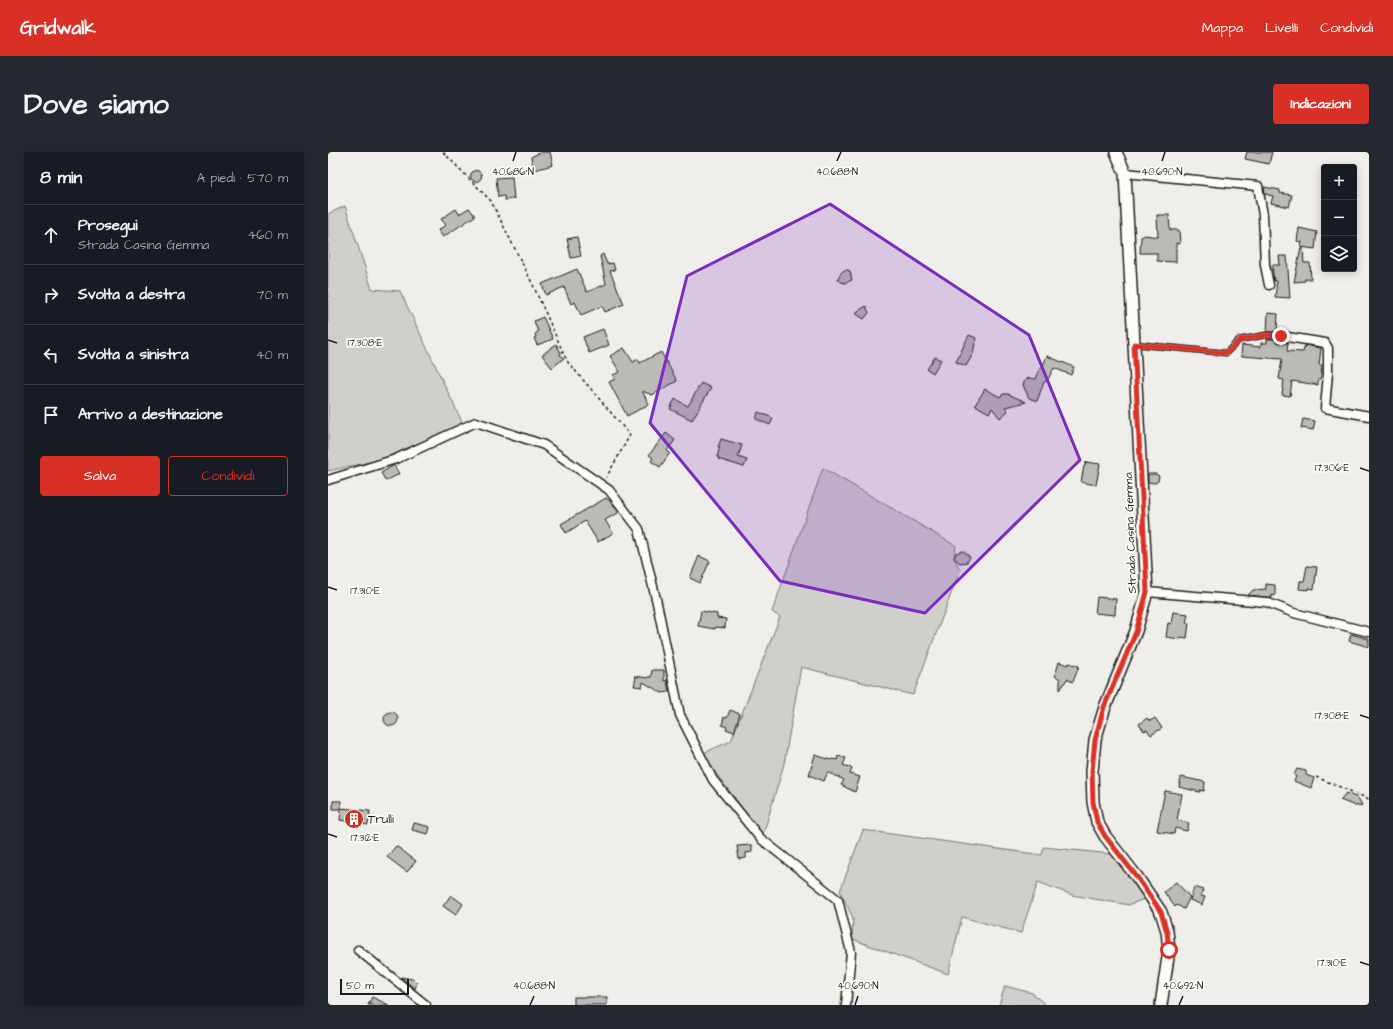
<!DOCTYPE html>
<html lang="it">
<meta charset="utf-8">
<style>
:root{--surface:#171b24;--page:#242831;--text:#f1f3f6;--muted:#9ea1a6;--line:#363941;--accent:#d93025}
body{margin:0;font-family:"Architects Daughter",sans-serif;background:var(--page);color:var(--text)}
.controls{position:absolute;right:12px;top:12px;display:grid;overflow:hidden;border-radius:4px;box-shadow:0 2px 10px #0003}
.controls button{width:36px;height:36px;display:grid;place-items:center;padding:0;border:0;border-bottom:1px solid var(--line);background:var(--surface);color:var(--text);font:20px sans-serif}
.scale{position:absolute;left:12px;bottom:10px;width:69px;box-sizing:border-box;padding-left:4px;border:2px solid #1c1c1c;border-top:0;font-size:11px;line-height:14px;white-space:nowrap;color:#1c1c1c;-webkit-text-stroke:3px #fdfcf7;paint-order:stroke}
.stop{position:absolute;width:12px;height:12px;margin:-9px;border:3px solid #d93025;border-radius:50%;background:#fff}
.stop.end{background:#d93025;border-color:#fff;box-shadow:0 1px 4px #0008}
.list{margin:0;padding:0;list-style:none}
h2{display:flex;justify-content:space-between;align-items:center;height:52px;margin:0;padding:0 16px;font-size:17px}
h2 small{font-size:13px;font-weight:400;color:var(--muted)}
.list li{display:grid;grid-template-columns:26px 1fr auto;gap:12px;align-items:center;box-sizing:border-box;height:60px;padding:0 16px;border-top:1px solid var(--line)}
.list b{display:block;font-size:15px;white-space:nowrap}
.list p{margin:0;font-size:13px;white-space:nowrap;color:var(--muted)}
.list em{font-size:13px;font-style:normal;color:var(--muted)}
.actions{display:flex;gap:8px;padding:12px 16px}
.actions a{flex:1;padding:9px 0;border:1px solid var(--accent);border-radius:4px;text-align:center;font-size:14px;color:var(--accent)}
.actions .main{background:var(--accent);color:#fff}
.icon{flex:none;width:22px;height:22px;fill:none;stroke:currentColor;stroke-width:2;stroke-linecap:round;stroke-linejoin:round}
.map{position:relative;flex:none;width:1041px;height:853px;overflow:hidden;border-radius:4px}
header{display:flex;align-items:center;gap:24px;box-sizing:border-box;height:56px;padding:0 20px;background:var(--accent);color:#fff}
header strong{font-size:19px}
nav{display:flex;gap:22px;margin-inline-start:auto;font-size:14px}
.intro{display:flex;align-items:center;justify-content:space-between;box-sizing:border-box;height:96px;padding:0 24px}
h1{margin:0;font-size:28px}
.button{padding:10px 18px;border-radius:4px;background:var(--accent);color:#fff;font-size:14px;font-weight:700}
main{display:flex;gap:24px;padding:0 24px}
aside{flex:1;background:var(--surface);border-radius:4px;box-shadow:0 2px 10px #0003}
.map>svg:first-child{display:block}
.green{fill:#d0cfcc;stroke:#767674}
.building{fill:#bbbab6;stroke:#1c1c1c}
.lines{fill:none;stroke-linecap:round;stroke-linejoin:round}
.service-casing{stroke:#1c1c1c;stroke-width:7}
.minor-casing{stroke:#1c1c1c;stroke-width:11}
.tertiary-casing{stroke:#1c1c1c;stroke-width:14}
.path{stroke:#1c1c1c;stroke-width:1.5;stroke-dasharray:3 3;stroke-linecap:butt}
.service{stroke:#fdfcf7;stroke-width:4}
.minor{stroke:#fdfcf7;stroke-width:8}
.tertiary{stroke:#fdfcf7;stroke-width:11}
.route{stroke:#d93025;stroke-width:5}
.marked{fill:#7b2cbf;fill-opacity:0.2;stroke:#7b2cbf;stroke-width:3;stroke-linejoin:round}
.ticks{fill:none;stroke:#1c1c1c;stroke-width:1.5}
.labels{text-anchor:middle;stroke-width:3.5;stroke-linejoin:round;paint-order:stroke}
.street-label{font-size:12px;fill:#1c1c1c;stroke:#fdfcf7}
.poi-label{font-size:12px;fill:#1c1c1c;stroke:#fdfcf7;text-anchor:start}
.ticks-label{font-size:10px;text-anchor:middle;fill:#1c1c1c;stroke:#fdfcf7;stroke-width:3.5;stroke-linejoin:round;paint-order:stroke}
</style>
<header>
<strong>Gridwalk</strong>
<nav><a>Mappa</a><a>Livelli</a><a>Condividi</a></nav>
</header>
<div class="intro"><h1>Dove siamo</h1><a class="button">Indicazioni</a></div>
<main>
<aside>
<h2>8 min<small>A piedi · 570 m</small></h2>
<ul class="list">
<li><svg class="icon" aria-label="ahead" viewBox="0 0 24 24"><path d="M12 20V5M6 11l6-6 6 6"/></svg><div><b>Prosegui</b><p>Strada Casina Gemma</p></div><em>460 m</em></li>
<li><svg class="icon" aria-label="right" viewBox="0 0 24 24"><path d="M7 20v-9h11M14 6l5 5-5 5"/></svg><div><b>Svolta a destra</b></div><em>70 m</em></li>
<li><svg class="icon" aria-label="left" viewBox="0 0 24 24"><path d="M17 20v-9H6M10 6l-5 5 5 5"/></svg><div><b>Svolta a sinistra</b></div><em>40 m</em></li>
<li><svg class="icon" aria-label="arrive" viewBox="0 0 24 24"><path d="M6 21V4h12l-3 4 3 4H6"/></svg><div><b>Arrivo a destinazione</b></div></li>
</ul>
<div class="actions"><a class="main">Salva</a><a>Condividi</a></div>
</aside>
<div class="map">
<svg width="1041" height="853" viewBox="0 0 1041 853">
<rect width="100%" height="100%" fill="#f0eeea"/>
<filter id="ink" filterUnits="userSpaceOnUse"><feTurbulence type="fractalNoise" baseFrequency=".025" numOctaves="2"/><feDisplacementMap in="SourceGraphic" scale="8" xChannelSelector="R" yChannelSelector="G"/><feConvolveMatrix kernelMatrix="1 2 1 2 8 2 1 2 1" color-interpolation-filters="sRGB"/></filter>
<g filter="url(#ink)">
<path class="green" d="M17,54L44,137L72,139L135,272L52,308L0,319V62Z
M495,316L628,394L626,406L632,418L585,543L473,515L456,612L435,683L373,602L403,589L452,465L444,460Z
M535,678L714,703L716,695L784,702L818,746L801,753L744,743L710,730L693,781L634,765L620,822L524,787L525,766L512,739Z
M677,834L704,841L718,853H671Z"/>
<path class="building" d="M213,0H222L225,13L206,18L203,5Z
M919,0H944L941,12L917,7Z
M142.5 24a5.5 5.5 0 1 1 11 0a5.5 5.5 0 1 1-11 0Z
M184,25L186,47L177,48L176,44L170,45L168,26Z
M936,35L952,38V41L964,43L961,55L943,51L945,44L937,42Z
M141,56L147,64L115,85L110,78L118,73L113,67L128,57L131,62Z
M829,63H841L842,78H851L852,92L848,91V110L829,109V101H812L813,85L817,83L830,85Z
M971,76L989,80L987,97L973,95L974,90L969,89Z
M249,85L253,104L243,106L239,87Z
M973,96H975L976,111H982L983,127H977V129L966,130Z
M275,102L279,112L285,111L287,118L282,119L296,152L277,160L274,154L253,163L247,150L243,152L236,135L218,143L214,132L249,117L259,140L278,132L272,104Z
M951,104H959L962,146L947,145L949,129H946L944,113H952Z
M516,118H520L522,119L524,128L517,131L513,130L510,127L512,122Z
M538,154L541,161L536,167L527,161Z
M940,161L950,162L949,180H939Z
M215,165L225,187L209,193L206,186L208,185L207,182L210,180L206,169Z
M275,177L281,193L261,201L255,185Z
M641,183L648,186L645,202L638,214L628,210Z
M939,187H948V190L960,191L959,199L975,200L977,193L993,196L991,213H994L993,226L990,228V233L964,229L962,244L954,243L956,228L951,227L954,207L913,204L914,193L933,195V191H939Z
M228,192L233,201L232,203L236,206L224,216L214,203Z
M296,196L305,210L310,207L312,211L333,200L349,229L324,243L314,239L321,252L299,264L281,230L287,227L285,223L292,220L282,204Z
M719,204L746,215L743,223L726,216L719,229L716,230L709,249L701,246L695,233L697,228L701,226L708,227L712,216H714Z
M607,205L613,208L605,221L599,217Z
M373,231L383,236L364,268L342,257L347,247L360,254Z
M657,237L672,245L675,242H680L698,250L677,255L680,259L672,266L664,256L661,261L647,253Z
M430,260L445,266L442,273L428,267Z
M975,267L987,269L985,278L973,276Z
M338,281L347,288L339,299L342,301L332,315L323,309L325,306L321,303Z
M393,287L414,293L410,305L419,308L416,315L390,307L391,305H389L392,295H390Z
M758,310L772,312L768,333L753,330L756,314H757Z
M66,313L71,322L58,329L53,321Z
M820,322H828L831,324L830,329L827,331L820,330Z
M278,346L282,349L290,359V361L277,368L285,381L270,390L257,369L238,381L233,372Z
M635,399L642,405L639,410L632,411L626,406L628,401Z
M371,404L382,409L372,431L362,426Z
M979,414L989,415L986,437L981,436V438L971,437L972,429H976Z
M938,432L947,433V444L944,443V446L920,443L925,438L938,437Z
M769,445L788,447L787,463L767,461Z
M373,459L389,462V466L398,467L397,476L387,475V477L370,474Z
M845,460L860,462L858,471H861L859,486L852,485V487L838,485L840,471L843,472Z
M1023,482L1041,487V495L1021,489Z
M731,510L740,513L741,511L751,514L745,530L739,527L732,538V527L727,524Z
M324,518H336V529L339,528L341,540L334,541L315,530L314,535L306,534L308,525L306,524L320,526V525H323Z
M402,558L412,562L406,580L398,577L399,575L394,573L396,565L399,566Z
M56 567a7 7 0 1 1 14 0a7 7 0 1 1-14 0Z
M819,566L822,569L827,566L834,576L823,583L819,578L816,579L811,572Z
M487,603L503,608L504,607L509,608L510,604L518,606L515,613L524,616L522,622L532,625L527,640L513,633L516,628L500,620L496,629L481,623Z
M969,617L978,619V623L986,626L983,636L966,629L968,625L966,623Z
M853,625L877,630L876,639L872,638V640L851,635Z
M837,639L854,642L849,668L861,671L859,679L847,676L846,682L829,679Z
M1018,641L1030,646L1034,653L1027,654L1012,648Z
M5,649H13V656L42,659L40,673L12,668L13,657H5Z
M86,671L102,675L100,682L84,678Z
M424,693V700L418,701V706L411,707L409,694Z
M68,694L88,709L79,720L59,705Z
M848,730L862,745L856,757L849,753L847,755L836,740Z
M866,735L876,738L873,744L877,745L874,753L862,748Z
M123,743L135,752L128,763L115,754Z
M73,825L85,827L89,831L87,837Z
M44,845L61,853H40Z
M246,845H279V853H246Z"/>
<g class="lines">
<g class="service-casing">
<path id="service" d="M807,192L898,201L911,188L938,183L953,184"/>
</g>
<g class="minor-casing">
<path id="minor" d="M797,21L930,34L935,63L937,113L941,133
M953,184L997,191L1000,196V221L997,256L1041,264
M0,328L68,307L148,270L216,293L281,338L311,377L329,451L352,563L385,628L432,686L510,748L523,800L518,853
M819,440L938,450L966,461L1041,480
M30,798L98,853"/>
</g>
<g class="tertiary-casing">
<path id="tertiary" d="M788,0L797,21L819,440L808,479L777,555L767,588L764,619L765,650L769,670L777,684L809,725L833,760L839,779L841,798L833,853"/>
</g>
<path class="path" d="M115,0L163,49L205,133L239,209L302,283L278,326
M988,625L1041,647"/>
<use href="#service" class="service"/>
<use href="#minor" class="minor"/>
<use href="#tertiary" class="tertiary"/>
</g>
</g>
<g class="lines" filter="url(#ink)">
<path class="route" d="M841,798L839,780L833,760L809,725L777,684L769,670L765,650L764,619L767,588L776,555L808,480L819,440L806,192L898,201L912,188L938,183L953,184"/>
</g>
<path class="marked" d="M502,52L701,183L752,308L597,461L452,429L322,271L359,124Z"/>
<path class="ticks" d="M185,9L188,0M509,9L513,0M834,9L837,0M0,188L9,191M1032,316L1041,319M0,435L9,438M1032,563L1041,566M0,682L9,685M1032,810L1041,813M202,853L206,844M527,853L530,844M851,853L855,844"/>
<defs>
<g id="building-disc" transform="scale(1)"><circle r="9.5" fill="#c8321e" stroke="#fdfcf7"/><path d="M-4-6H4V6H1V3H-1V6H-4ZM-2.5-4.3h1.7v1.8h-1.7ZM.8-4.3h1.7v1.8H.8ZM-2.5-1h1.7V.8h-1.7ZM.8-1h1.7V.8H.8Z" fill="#fff"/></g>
</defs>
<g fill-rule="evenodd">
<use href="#building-disc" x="26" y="667"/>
</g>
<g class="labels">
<g class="street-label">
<text transform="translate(802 381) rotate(-92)" y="4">Strada Casina Gemma</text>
</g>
<g class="poi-label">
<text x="40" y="671">Trulli</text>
</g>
</g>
<g class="ticks-label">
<text x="185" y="23">40.686°N</text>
<text x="509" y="23">40.688°N</text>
<text x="834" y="23">40.690°N</text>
<text x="37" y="194">17.308°E</text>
<text x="1004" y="319">17.306°E</text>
<text x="37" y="442">17.310°E</text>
<text x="1004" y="567">17.308°E</text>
<text x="37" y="689">17.312°E</text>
<text x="1004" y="814">17.310°E</text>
<text x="206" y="837">40.688°N</text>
<text x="530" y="837">40.690°N</text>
<text x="855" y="837">40.692°N</text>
</g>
</svg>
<div class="controls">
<button>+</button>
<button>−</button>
<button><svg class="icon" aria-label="layers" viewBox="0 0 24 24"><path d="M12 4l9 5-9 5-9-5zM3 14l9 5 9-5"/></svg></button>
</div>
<div class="scale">50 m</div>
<div class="stop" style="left:841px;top:798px"></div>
<div class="stop end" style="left:953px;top:184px"></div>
</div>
</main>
